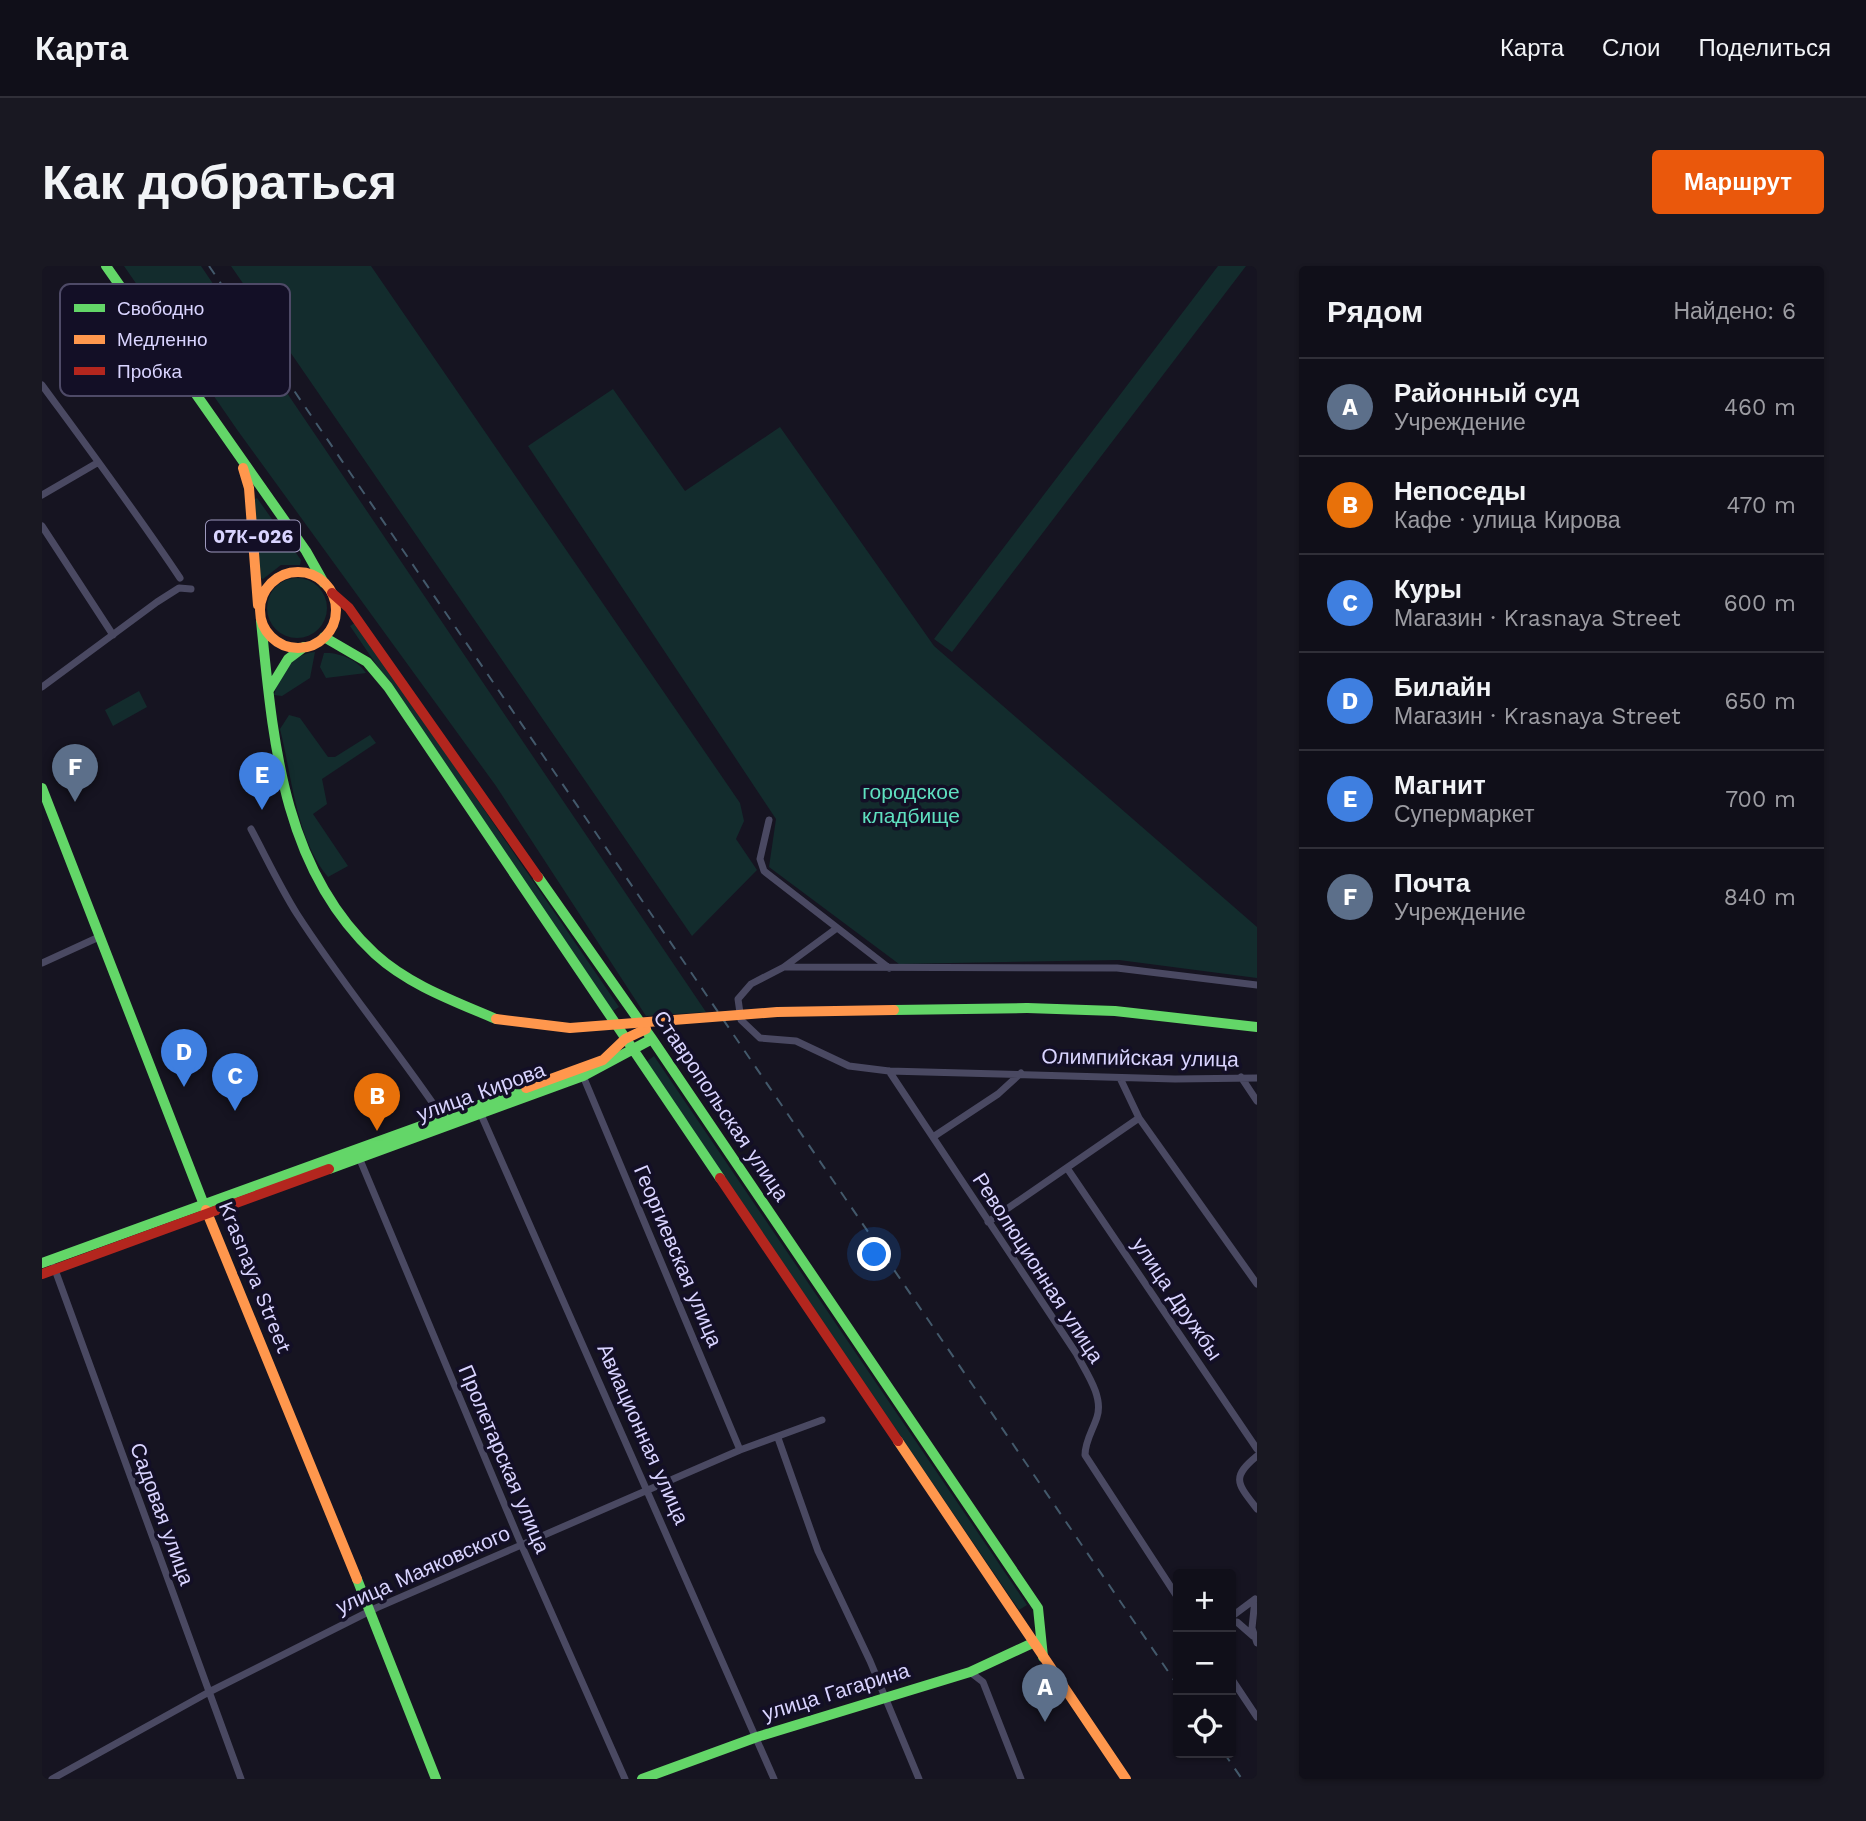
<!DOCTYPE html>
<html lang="ru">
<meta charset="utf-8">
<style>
:root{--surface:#100f19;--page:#191822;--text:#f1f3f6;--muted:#9c9ca2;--line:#302f38;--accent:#ea580c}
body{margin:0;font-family:"Work Sans",sans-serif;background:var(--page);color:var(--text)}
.controls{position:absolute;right:21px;bottom:21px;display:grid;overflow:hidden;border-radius:7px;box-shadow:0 2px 5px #0004}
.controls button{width:63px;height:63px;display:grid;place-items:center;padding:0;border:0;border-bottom:2px solid var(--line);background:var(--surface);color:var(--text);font:35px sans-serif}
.you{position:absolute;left:833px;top:989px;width:24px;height:24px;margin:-18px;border:5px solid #fff;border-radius:50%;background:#1a73e8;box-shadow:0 0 0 10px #1a73e833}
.badge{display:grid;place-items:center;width:46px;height:46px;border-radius:50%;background:var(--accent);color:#fff;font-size:23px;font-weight:700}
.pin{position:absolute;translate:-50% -58px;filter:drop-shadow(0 2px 4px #0008)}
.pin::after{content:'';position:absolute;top:37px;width:24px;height:21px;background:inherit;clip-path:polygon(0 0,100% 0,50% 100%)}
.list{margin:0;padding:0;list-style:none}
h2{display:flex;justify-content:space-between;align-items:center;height:91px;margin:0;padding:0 28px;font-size:30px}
h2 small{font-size:23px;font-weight:400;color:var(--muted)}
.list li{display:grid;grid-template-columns:46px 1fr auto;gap:21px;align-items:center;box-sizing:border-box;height:98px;padding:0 28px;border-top:2px solid var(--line)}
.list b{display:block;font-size:26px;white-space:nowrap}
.list p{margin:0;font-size:23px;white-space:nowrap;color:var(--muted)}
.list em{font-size:23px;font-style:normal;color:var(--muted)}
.icon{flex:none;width:38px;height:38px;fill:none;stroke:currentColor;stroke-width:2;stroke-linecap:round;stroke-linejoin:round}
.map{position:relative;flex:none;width:1215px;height:1513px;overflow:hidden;border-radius:7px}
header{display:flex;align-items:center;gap:42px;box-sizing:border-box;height:98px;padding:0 35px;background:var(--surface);border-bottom:2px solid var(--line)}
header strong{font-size:33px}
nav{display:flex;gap:38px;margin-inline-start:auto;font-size:24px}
.intro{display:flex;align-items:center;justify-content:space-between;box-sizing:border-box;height:168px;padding:0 42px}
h1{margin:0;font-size:49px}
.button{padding:18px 32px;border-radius:7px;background:var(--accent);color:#fff;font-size:24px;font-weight:700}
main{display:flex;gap:42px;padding:0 42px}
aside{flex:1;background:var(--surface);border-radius:7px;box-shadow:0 2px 5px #0004}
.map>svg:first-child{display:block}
.green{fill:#132c2d}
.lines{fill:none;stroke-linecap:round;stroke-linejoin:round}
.street{stroke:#4a4962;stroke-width:7}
.fast{stroke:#63d668;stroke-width:10}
.slow{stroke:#ff974d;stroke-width:10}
.jam{stroke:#b3261e;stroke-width:10}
.rail{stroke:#43596b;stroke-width:2;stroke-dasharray:10 9;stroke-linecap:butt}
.fast-bridge{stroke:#63d668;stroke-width:10}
.slow-bridge{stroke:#ff974d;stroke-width:10}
.labels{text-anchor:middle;stroke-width:7;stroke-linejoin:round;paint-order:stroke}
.shield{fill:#130f26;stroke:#9e99be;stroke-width:2}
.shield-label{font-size:19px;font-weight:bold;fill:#d9d4ff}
.park-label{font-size:21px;fill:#5fe0c0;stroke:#130f26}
.street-label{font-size:21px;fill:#d9d4ff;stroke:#130f26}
.key{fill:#130f26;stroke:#4e4a67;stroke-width:2}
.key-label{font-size:19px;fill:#d9d4ff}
</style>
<header>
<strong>Карта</strong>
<nav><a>Карта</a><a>Слои</a><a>Поделиться</a></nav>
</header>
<div class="intro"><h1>Как добраться</h1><a class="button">Маршрут</a></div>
<main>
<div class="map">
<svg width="1215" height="1513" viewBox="0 0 1215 1513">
<rect width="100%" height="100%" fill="#161421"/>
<path class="green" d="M82,0H159L664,746L604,750L454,520L196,165Z
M189,0H329L698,537L702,555L694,573L715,604L650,670Z
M1176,0H1204L910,386L892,373Z
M571,123L643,225L738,161L892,380L1215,661V712L1077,694L857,698L727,601L734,553L486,180Z
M215,232L259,294L258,299H239L221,313L217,311L211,234Z
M225 342a30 30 0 1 1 60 0a30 30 0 1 1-60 0Z
M314,356L577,741L571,745L308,360Z
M273,386L268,412L240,430L232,429C238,409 250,388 273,386Z
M282,387C297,386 316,394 324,407L284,412L278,401Z
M97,425L105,441L71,460L63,444Z
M247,449L258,452L286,491H293L328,469L334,477L280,513L285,538L271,548L306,600L286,611C254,573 250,510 238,463Z
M612,790L985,1339L977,1344L604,796Z"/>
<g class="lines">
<path class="street" d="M0,119C47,183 94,246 138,312
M0,229L55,197
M0,260L71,369
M0,421L115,336L137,322L149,323
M727,554L718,593L722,605L847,702
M209,563C224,591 238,621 255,648C300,718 354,782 401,852
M795,662L742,701L709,718L696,733L699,754L718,772L754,775L807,800L847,805L1133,813L1215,812
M0,697L57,671
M743,701L1075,702L1215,719
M847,805L1034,1087C1043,1105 1062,1130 1055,1151C1051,1164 1043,1175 1043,1189L1136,1332
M541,810L698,1184
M1199,811L1215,835
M1078,812L1097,852L1215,1018
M437,844L732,1513
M891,871L956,828L979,807
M316,889L479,1278L583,1513
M1025,902L1215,1183
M946,956L1097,852
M12,1001L199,1513
M736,1172L776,1285L828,1395L877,1513
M1215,1190C1188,1212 1196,1218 1215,1243
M1189,1351L1213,1333L1210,1362L1215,1377
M1189,1356H1195L1211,1370
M928,1406L941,1416L979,1513
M1189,1412L1215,1451
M10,1513L167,1426L334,1342L698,1184L780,1154"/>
<path class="fast" d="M64,0L264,285L282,317
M219,355C231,473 240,602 333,688C367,719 412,735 454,753
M282,371L325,396L346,421L678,912
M227,424L246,393L262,381
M0,522L164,944
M496,611L610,773L996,1342L1001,1391
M985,742L1073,745L1215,761
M287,903L541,810L610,773
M0,997L484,822
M315,1313L394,1513
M600,1513L715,1471L928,1406L995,1375"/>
<path class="slow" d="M201,202L207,222L216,339
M218 344a38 38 0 1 1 76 0a38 38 0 1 1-76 0Z
M484,822L561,794L583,773L604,763
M164,944L315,1313
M856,1175L1084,1513"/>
<path class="jam" d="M290,327L307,342L496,611
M678,912L856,1175
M0,1008L287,903"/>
<path class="rail" d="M167,0L1136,1420
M1182,1487L1200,1513"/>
<path class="fast-bridge" d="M852,744L985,742"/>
<path class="slow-bridge" d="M454,753L528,762L735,746L852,744"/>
</g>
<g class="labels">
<rect class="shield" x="164" y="254.5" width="94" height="31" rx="5"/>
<g class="shield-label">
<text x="211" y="277">07К-026</text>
</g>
<g class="park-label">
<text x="869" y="533">городское<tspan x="869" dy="24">кладбище</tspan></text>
</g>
<g class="street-label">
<text transform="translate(1098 792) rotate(1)" y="7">Олимпийская улица</text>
<text transform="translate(439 826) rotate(-20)" y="7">улица Кирова</text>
<text transform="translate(679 840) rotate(56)" y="7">Ставропольская улица</text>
<text transform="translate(636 990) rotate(67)" y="7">Георгиевская улица</text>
<text transform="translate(996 1002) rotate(57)" y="7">Революционная улица</text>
<text transform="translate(213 1011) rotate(68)" y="7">Krasnaya Street</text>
<text transform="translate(1135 1033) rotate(56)" y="7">улица Дружбы</text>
<text transform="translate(601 1168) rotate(66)" y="7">Авиационная улица</text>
<text transform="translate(462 1193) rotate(67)" y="7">Пролетарская улица</text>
<text transform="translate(120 1248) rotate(70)" y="7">Садовая улица</text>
<text transform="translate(381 1304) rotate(-24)" y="7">улица Маяковского</text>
<text transform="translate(794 1426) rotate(-17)" y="7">улица Гагарина</text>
</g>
</g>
<rect x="18" y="18" width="230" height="112" rx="10" class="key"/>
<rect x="32" y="38" width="31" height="8" fill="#63d668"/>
<rect x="32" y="69" width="31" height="9" fill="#ff974d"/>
<rect x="32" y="101" width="31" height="8" fill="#b3261e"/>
<g class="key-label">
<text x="75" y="49">Свободно</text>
<text x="75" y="80">Медленно</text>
<text x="75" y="112">Пробка</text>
</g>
</svg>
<div class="controls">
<button>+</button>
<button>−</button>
<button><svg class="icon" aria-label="locate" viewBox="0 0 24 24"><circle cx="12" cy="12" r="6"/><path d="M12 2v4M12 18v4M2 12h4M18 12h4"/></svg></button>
</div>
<div class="you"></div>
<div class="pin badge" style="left:1003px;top:1456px;background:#5c6f8a">A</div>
<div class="pin badge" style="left:335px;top:865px;background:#e8710a">B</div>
<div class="pin badge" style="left:193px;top:845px;background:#3f7fe0">C</div>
<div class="pin badge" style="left:142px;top:821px;background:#3f7fe0">D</div>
<div class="pin badge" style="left:220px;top:544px;background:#3f7fe0">E</div>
<div class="pin badge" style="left:33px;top:536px;background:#5c6f8a">F</div>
</div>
<aside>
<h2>Рядом<small>Найдено: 6</small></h2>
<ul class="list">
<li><span class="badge" style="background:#5c6f8a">A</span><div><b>Районный суд</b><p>Учреждение</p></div><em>460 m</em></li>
<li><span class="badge" style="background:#e8710a">B</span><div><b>Непоседы</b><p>Кафе · улица Кирова</p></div><em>470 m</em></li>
<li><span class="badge" style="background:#3f7fe0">C</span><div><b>Куры</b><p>Магазин · Krasnaya Street</p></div><em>600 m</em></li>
<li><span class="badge" style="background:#3f7fe0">D</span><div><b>Билайн</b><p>Магазин · Krasnaya Street</p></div><em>650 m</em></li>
<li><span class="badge" style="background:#3f7fe0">E</span><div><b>Магнит</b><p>Супермаркет</p></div><em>700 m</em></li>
<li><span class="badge" style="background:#5c6f8a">F</span><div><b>Почта</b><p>Учреждение</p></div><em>840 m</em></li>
</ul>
</aside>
</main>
